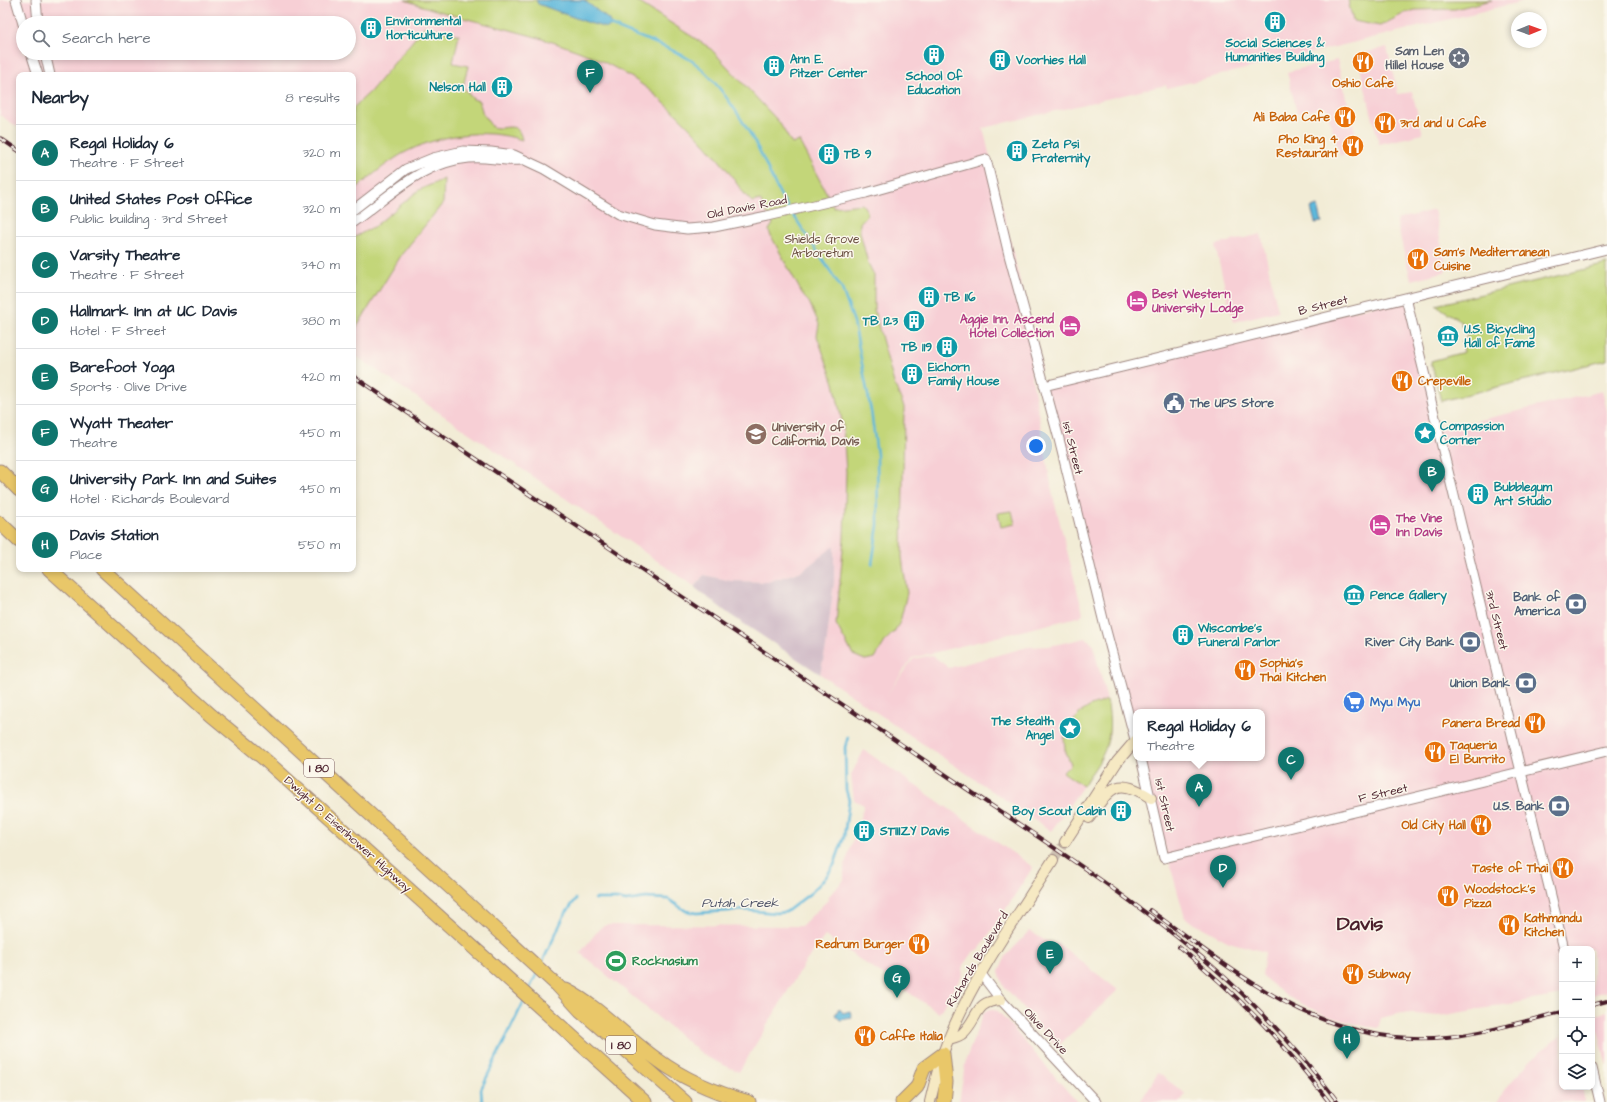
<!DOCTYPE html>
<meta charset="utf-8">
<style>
:root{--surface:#fff;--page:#f6f6f7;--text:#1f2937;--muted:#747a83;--line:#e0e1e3;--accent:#0f766e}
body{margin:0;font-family:"Architects Daughter",sans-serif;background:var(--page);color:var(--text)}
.controls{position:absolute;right:12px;bottom:12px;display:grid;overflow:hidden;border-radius:8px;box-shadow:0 2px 6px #0003}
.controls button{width:36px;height:36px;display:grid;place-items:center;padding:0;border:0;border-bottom:1px solid var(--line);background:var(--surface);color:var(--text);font:20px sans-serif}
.compass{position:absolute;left:1511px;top:12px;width:36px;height:36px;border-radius:50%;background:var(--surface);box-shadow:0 2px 6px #0003;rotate:89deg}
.you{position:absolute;left:1036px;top:446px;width:14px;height:14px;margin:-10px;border:3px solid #fff;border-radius:50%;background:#1a73e8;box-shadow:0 0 0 6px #1a73e833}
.badge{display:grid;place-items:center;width:26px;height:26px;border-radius:50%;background:var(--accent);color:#fff;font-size:13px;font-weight:700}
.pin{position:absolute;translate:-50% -33px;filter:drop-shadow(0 1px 2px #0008)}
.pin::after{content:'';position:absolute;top:21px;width:14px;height:12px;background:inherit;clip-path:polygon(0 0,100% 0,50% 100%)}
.popup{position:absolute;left:1133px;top:709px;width:132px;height:52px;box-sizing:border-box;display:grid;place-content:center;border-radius:8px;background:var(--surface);filter:drop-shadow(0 1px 3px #0005);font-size:13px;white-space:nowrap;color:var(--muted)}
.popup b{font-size:15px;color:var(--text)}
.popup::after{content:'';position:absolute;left:50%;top:100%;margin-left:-8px;border:8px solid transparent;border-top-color:var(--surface)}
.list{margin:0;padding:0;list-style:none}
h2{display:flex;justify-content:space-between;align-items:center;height:52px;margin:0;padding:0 16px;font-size:17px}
h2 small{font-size:13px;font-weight:400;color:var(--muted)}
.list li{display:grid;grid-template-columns:26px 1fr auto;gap:12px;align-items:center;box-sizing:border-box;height:56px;padding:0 16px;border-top:1px solid var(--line)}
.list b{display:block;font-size:15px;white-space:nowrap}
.list p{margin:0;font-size:13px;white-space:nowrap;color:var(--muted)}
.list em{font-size:13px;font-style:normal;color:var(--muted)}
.icon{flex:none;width:22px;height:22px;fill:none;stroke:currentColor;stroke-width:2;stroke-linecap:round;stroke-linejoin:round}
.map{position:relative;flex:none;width:1607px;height:1102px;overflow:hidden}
.search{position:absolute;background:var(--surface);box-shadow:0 2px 6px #0003;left:16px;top:16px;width:340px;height:44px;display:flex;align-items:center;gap:10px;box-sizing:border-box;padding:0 14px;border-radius:22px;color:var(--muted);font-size:15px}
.panel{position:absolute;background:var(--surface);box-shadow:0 2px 6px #0003;left:16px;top:72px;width:340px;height:500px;border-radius:8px}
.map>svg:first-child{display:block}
.built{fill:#f7cfd5;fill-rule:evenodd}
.industrial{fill:#d2bdc8}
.green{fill:#c3d679;stroke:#867a52}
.water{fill:#5db8db;stroke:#546c83}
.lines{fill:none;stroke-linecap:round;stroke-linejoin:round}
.stream{stroke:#5db8db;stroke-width:2.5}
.secondary-tunnel{stroke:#d0c3b4;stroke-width:10;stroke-dasharray:10 5;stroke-linecap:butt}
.tertiary-casing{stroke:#9e8680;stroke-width:11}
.secondary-casing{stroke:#9e8680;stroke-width:12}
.motorway-casing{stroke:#9e8680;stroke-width:15}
.tertiary{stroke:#fff;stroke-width:9}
.secondary{stroke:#f6e9c3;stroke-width:10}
.motorway{stroke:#e9c769;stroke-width:13}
.rail-casing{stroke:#4a1f2b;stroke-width:4}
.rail{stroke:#fbf7ec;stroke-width:2.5;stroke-dasharray:8;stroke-linecap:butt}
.labels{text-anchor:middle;stroke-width:3;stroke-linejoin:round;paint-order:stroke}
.shield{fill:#fbf7ec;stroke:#7f6065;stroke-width:1}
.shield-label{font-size:11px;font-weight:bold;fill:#4a1f2b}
.culture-label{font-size:12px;font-weight:bold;fill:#0d838f;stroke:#fbf7ec;text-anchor:start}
.worship-label{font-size:12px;font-weight:bold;fill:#5b616d;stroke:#fbf7ec;text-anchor:end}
.food-label{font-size:12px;font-weight:bold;fill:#c56008;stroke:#fbf7ec;text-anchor:start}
.street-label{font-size:12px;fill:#4a1f2b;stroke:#fbf7ec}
.park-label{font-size:12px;fill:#684d3e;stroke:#fbf7ec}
.hotel-label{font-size:12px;font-weight:bold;fill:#b23c85;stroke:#fbf7ec;text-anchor:start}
.service-label{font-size:12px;font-weight:bold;fill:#4e5e75;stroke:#fbf7ec;text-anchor:end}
.education-label{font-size:12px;font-weight:bold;fill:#785e54;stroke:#fbf7ec;text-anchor:start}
.shop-label{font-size:12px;font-weight:bold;fill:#366cbe;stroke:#fbf7ec;text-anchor:start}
.leisure-label{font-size:12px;font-weight:bold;fill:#27864d;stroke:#fbf7ec;text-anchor:start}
.water-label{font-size:13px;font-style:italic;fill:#515569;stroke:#fbf7ec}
.town-label{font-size:20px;font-weight:bold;fill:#4a1f2b;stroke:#fbf7ec}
</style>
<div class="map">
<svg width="1607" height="1102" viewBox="0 0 1607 1102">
<rect width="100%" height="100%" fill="#fbf7ec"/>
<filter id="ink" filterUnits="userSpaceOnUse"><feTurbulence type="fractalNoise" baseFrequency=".025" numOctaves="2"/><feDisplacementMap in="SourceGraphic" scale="8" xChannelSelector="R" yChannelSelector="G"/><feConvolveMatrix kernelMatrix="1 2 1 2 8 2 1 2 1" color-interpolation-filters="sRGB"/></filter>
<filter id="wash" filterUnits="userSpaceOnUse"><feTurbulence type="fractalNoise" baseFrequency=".012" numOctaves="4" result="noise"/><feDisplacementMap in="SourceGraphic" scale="16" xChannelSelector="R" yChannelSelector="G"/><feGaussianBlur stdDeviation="0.9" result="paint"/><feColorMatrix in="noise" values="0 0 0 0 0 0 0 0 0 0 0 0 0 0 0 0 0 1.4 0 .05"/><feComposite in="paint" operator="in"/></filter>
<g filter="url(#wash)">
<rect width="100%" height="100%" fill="#f2ecd6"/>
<path class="built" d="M0,0H1528L1167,88L1166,85L983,128L1041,369L1031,372L1053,496L1083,613L1082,616L912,658L886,696L913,659L932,655L949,668L1028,647L1049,646L1086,638L1093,644L1107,700L1091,706L1078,714L1079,715L1066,737H1064L1065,750L1071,765L1064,772L1083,786L1051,831L820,674L826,647L834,581V547L802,571L768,582L731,581L704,575L694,586L353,354V75H19V128L0,115ZM23,23H349V53H23Z
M1387,47L1398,94L1412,92L1423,134L1379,144L1357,55Z
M1337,60L1360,151L1340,156L1326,107L1297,113L1287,72Z
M1434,210L1447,271L1411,280L1396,220Z
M1261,234L1278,311L1233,322L1215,245Z
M1406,298L1438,430L1602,391L1607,411V991L1592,995V949H1562V995L1439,1016L1402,1013L1381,1018L1378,1028L1364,1026L1327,1016L1286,996L1262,976L1265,952L1229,942L1185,918L1140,758H1262V712H1136V743L1044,386Z
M864,750L1033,867L979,950L974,951L962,968L963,974L939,1013L825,936L804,964L739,1072L706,1057L580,953L600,928L606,925L801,926L829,899L828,897L844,880V868L864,805L854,800L851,775Z
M1030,931L1044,940L1060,945L1118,990L1057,1047L1003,985L999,972L1006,956Z
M989,1009L998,1011L1077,1102H959L966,1059L984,1012Z
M1607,1011V1066L1594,1016Z
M1562,1034V1087H1582L1585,1102H1497L1510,1083L1531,1060Z
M1158,1073L1186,1094L1180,1102H1140Z"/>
<path class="industrial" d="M834,546V581L826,647L820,674L729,614L694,587L704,575L731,581L768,582L802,571Z"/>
<path class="green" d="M405,0H635L710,48L779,122L792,144L799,141L834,207L862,204L867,211V215L860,223V232L868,263L874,275V310L894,383L904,407L902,557L907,593L900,622L894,632L886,640L875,658L865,660L853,655L836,624L844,538L846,472L843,426L834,383L817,336L819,324L809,302L804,297L770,234L769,230L773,224L760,200L752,202C741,192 734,178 724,166C701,138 676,112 648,89C578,35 486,30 405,0Z
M1348,0H1492L1455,9L1415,10L1405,13L1380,26L1353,21Z
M425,26L459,35L453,63L468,66L463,87L473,99L479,101L483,114L492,127C506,131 518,119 522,140C484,127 437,135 402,154C385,164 369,178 353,191V108L370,92Z
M444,179L443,203L402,254L353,333V238L375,226L419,190Z
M1607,264V360L1441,401L1431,361L1464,352L1462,341L1466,339C1469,333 1466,328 1461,325L1462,322L1436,305Z
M1012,511L1015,524L1001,527L998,513Z
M1107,700C1111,719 1111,739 1102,756C1097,767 1089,775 1083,786L1063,772L1071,764L1065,750L1064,737H1066L1072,722L1079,715L1078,714L1091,706Z"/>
<path class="water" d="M536,0H584L609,20L611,25L607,28L589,23L538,4Z
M1318,206L1322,222L1315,223L1311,208Z
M839,1008L843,1013L850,1011L852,1018L840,1020L835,1015Z"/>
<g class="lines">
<path class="stream" d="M608,24C634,36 663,44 689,59C715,75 745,123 759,150C769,170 776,191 789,209
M792,213L842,289L854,322L871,411L877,454L878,525L872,564
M595,899H617L626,901L646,898L668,899L686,911L697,913L745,910L776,913L786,912L812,892L826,877L834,865L844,837L849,800L846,790L845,747L848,737
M541,965L564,916L576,899
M528,992L537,973
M482,1102L481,1089L525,999"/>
</g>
</g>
<g filter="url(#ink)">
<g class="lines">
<path class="secondary-tunnel" d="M1053,860L1065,842"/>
<g class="tertiary-casing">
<path id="tertiary" d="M16,0L23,24
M36,0L38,23
M31,53L38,75
M45,53L50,75
M353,210L406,169L433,158L463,151L491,152L514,155L544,169L618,214L655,225L687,229L714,227L767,216L866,193L986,159L1009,255L1059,439L1104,623L1136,743
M353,222C392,195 419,163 469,158C487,156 504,162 521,160
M1406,298L1564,949
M1044,386L1607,249
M1141,758L1164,858L1607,751
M981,974L1001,1000L1096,1102
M1592,1068L1600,1102"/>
</g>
<g class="secondary-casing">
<path id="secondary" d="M1089,818C1110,789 1115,775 1151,798
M1065,842L1117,762L1135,741
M948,1039C952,1038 959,1037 963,1033C979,1018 974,1001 1001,1000
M930,1102C935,1081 940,1058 949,1038C975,974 1017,917 1053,860"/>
</g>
<g class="motorway-casing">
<path id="motorway" d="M0,471L19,490
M0,523L19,541
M49,569L211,715L263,758L645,1102
M102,569L558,986L580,1010L685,1102
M566,990C601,1008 626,1038 658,1060C685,1080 717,1093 749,1102
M943,1054L946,1082L944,1102
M902,1102L917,1087L924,1068L943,1054"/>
</g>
<use href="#tertiary" class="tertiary"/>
<use href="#secondary" class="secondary"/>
<use href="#motorway" class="motorway"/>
<g class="rail-casing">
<path id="rail" d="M0,138L19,151
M353,376C544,505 737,632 927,762C1023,828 1124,890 1212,966C1259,1007 1301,1053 1338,1102
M1150,910C1242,977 1325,1049 1447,1037C1486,1033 1524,1021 1562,1012
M1179,947C1235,992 1286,1045 1329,1102
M1592,1005L1607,1001"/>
</g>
<use href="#rail" class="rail"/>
</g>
</g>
<defs>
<g id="building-disc" transform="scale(1.15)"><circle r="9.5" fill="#0f9aa8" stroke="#fbf7ec"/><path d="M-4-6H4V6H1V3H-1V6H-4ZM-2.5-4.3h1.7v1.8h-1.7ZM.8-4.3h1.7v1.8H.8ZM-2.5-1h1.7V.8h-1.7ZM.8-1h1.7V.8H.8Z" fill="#fff"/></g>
<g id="synagogue-disc" transform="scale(1.15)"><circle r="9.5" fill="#6b7280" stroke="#fbf7ec"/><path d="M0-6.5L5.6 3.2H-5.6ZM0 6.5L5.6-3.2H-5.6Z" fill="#fff"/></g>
<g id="restaurant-disc" transform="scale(1.15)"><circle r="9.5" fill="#e8710a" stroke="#fbf7ec"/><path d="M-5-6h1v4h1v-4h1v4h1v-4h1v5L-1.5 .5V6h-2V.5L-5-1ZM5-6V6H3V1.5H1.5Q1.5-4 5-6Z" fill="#fff"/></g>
<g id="hotel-disc" transform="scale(1.15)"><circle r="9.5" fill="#d1479c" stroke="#fbf7ec"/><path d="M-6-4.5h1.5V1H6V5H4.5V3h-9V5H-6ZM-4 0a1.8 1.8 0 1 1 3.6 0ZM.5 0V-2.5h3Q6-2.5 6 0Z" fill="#fff"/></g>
<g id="museum-disc" transform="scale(1.15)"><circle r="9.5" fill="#0f9aa8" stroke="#fbf7ec"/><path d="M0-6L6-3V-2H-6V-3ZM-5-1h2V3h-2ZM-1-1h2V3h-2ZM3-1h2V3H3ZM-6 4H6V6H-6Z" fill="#fff"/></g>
<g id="civic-disc" transform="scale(1.15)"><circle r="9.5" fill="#5c6f8a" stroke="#fbf7ec"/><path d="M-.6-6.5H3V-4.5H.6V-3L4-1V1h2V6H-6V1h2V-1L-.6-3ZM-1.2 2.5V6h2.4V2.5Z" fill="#fff"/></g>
<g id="sight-disc" transform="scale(1.15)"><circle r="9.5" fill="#0f9aa8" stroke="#fbf7ec"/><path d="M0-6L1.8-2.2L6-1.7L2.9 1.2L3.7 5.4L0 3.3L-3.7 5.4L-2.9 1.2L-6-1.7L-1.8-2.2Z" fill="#fff"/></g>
<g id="university-disc" transform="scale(1.15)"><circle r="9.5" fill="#8d6e63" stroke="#fbf7ec"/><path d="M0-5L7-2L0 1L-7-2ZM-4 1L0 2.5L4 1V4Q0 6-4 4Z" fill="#fff"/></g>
<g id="bank-disc" transform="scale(1.15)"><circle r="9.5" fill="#5c6f8a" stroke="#fbf7ec"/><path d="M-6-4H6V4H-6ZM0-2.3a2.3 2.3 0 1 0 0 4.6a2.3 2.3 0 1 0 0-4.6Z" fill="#fff"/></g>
<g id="supermarket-disc" transform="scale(1.15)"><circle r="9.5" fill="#3f7fe0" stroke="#fbf7ec"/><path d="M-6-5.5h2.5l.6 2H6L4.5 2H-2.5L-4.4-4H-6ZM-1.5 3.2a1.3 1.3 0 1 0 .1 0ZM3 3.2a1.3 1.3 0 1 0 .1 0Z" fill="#fff"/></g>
<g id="stadium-disc" transform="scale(1.15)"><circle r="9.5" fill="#2e9e5b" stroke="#fbf7ec"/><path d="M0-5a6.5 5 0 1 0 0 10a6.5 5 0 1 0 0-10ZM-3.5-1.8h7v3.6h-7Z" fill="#fff"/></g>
</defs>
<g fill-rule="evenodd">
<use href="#building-disc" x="1275" y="22"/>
<use href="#building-disc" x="371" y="28"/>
<use href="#building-disc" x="934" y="55"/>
<use href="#synagogue-disc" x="1459" y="58"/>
<use href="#building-disc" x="1000" y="60"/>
<use href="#restaurant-disc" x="1363" y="62"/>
<use href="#building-disc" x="774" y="66"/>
<use href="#building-disc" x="502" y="87"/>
<use href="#restaurant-disc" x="1345" y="117"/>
<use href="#restaurant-disc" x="1385" y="123"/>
<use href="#restaurant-disc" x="1353" y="146"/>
<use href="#building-disc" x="1017" y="151"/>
<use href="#building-disc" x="829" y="154"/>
<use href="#restaurant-disc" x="1418" y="259"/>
<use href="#building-disc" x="929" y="297"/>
<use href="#hotel-disc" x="1137" y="301"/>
<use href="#building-disc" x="914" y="321"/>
<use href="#hotel-disc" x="1070" y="326"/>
<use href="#museum-disc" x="1448" y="336"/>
<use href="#building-disc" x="947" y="347"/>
<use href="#building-disc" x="912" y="374"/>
<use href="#restaurant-disc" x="1402" y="381"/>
<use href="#civic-disc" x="1174" y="403"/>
<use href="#sight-disc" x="1425" y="433"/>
<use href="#university-disc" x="756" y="434"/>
<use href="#building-disc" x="1478" y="494"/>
<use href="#hotel-disc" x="1380" y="525"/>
<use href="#museum-disc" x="1354" y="595"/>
<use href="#bank-disc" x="1576" y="604"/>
<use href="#building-disc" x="1183" y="635"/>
<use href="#bank-disc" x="1470" y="642"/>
<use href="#restaurant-disc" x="1245" y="670"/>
<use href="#bank-disc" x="1526" y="683"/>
<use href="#supermarket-disc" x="1354" y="702"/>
<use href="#restaurant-disc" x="1535" y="723"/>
<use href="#sight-disc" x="1070" y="728"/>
<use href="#restaurant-disc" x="1435" y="752"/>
<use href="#bank-disc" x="1559" y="806"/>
<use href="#building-disc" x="1121" y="811"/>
<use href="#restaurant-disc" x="1481" y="825"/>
<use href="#building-disc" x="864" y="831"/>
<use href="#restaurant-disc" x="1563" y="868"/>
<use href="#restaurant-disc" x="1448" y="896"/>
<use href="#restaurant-disc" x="1509" y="925"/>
<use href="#restaurant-disc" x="919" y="944"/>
<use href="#stadium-disc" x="616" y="961"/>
<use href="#restaurant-disc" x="1353" y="974"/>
<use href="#restaurant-disc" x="865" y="1036"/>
</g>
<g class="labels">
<g class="shield">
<rect x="304" y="759" width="30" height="18" rx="3"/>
<rect x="606" y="1036" width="30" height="18" rx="3"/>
</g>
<g class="shield-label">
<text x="319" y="772">I 80</text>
<text x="621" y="1049">I 80</text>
</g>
<g class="culture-label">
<text x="386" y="25">Environmental<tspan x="386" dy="14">Horticulture</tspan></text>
<text x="1275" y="47" text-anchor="middle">Social Sciences &amp;<tspan x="1275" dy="14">Humanities Building</tspan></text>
<text x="790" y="63">Ann E.<tspan x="790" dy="14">Pitzer Center</tspan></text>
<text x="1016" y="64">Voorhies Hall</text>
<text x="934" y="80" text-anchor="middle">School Of<tspan x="934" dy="14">Education</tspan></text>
<text x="486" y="91" text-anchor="end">Nelson Hall</text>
<text x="1032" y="148">Zeta Psi<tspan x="1032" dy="14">Fraternity</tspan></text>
<text x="844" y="158">TB 9</text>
<text x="944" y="301">TB 116</text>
<text x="898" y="325" text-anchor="end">TB 123</text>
<text x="1464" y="333">U.S. Bicycling<tspan x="1464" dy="14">Hall of Fame</tspan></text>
<text x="932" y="351" text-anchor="end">TB 119</text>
<text x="928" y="371">Eichorn<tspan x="928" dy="14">Family House</tspan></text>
<text x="1440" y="430">Compassion<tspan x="1440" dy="14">Corner</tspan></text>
<text x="1494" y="491">Bubblegum<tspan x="1494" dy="14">Art Studio</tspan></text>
<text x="1370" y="599">Pence Gallery</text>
<text x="1198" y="632">Wiscombe's<tspan x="1198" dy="14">Funeral Parlor</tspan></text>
<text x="1054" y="725" text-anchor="end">The Stealth<tspan x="1054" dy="14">Angel</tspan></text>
<text x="1106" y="815" text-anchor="end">Boy Scout Cabin</text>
<text x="880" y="835">STIIIZY Davis</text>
</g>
<g class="worship-label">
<text x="1444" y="55">Sam Len<tspan x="1444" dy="14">Hillel House</tspan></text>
</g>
<g class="food-label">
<text x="1363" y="87" text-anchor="middle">Oshio Cafe</text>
<text x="1330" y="121" text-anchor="end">Ali Baba Cafe</text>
<text x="1400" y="127">3rd and U Cafe</text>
<text x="1338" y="143" text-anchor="end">Pho King 4<tspan x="1338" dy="14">Restaurant</tspan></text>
<text x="1434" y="256">Sam's Mediterranean<tspan x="1434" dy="14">Cuisine</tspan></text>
<text x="1418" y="385">Crepeville</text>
<text x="1260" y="667">Sophia's<tspan x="1260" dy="14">Thai Kitchen</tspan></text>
<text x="1520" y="727" text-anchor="end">Panera Bread</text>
<text x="1450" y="749">Taqueria<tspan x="1450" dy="14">El Burrito</tspan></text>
<text x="1466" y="829" text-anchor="end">Old City Hall</text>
<text x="1548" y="872" text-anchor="end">Taste of Thai</text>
<text x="1464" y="893">Woodstock's<tspan x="1464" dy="14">Pizza</tspan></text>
<text x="1524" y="922">Kathmandu<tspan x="1524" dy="14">Kitchen</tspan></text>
<text x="904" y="948" text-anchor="end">Redrum Burger</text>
<text x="1368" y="978">Subway</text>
<text x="880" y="1040">Caffe Italia</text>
</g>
<g class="street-label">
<text transform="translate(747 207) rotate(-11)" y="4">Old Davis Road</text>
<text transform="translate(1323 305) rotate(-14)" y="4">B Street</text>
<text transform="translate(1073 448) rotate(76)" y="4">1st Street</text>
<text transform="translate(1497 620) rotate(76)" y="4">3rd Street</text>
<text transform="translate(1383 793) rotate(-13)" y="4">F Street</text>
<text transform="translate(1165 805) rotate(77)" y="4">1st Street</text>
<text transform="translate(348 834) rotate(42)" y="4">Dwight D. Eisenhower Highway</text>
<text transform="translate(977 959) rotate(-59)" y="4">Richards Boulevard</text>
<text transform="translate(1046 1031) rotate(47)" y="4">Olive Drive</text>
</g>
<g class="park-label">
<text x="822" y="243">Shields Grove<tspan x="822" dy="14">Arboretum</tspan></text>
</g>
<g class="hotel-label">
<text x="1152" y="298">Best Western<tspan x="1152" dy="14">University Lodge</tspan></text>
<text x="1054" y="323" text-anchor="end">Aggie Inn, Ascend<tspan x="1054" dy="14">Hotel Collection</tspan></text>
<text x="1396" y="522">The Vine<tspan x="1396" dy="14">Inn Davis</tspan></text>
</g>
<g class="service-label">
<text x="1190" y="407" text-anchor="start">The UPS Store</text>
<text x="1560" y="601">Bank of<tspan x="1560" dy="14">America</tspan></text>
<text x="1454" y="646">River City Bank</text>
<text x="1510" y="687">Union Bank</text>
<text x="1544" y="810">U.S. Bank</text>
</g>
<g class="education-label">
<text x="772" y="431">University of<tspan x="772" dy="14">California, Davis</tspan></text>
</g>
<g class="shop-label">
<text x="1370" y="706">Myu Myu</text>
</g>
<g class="leisure-label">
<text x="632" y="965">Rocknasium</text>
</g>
<g class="water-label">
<text x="740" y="907">Putah Creek</text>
</g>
<g class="town-label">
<text x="1360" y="930">Davis</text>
</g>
</g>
</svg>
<div class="controls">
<button>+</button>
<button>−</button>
<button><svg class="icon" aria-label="locate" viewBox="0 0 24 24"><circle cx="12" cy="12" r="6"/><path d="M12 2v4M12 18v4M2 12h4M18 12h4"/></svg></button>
<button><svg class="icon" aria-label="layers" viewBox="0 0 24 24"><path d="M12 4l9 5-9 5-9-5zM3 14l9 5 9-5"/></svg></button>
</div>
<svg class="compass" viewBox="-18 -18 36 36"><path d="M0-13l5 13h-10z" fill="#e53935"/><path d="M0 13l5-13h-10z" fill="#747a83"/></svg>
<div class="you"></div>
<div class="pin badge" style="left:1199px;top:807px">A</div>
<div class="popup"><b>Regal Holiday 6</b>Theatre</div>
<div class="pin badge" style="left:1432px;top:492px">B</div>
<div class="pin badge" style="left:1291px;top:780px">C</div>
<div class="pin badge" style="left:1223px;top:888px">D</div>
<div class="pin badge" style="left:1050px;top:974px">E</div>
<div class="pin badge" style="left:590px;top:93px">F</div>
<div class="pin badge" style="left:897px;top:998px">G</div>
<div class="pin badge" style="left:1347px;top:1059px">H</div>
<div class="search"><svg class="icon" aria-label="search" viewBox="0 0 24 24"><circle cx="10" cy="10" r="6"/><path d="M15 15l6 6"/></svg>Search here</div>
<section class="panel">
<h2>Nearby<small>8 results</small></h2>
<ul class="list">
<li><span class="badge">A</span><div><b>Regal Holiday 6</b><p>Theatre · F Street</p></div><em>320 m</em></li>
<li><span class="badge">B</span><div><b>United States Post Office</b><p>Public building · 3rd Street</p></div><em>320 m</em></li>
<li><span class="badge">C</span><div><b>Varsity Theatre</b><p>Theatre · F Street</p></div><em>340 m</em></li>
<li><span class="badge">D</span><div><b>Hallmark Inn at UC Davis</b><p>Hotel · F Street</p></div><em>380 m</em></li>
<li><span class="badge">E</span><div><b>Barefoot Yoga</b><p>Sports · Olive Drive</p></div><em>420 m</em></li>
<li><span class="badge">F</span><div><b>Wyatt Theater</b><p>Theatre</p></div><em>450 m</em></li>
<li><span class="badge">G</span><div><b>University Park Inn and Suites</b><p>Hotel · Richards Boulevard</p></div><em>450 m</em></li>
<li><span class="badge">H</span><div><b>Davis Station</b><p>Place</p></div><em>550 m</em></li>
</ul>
</section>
</div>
